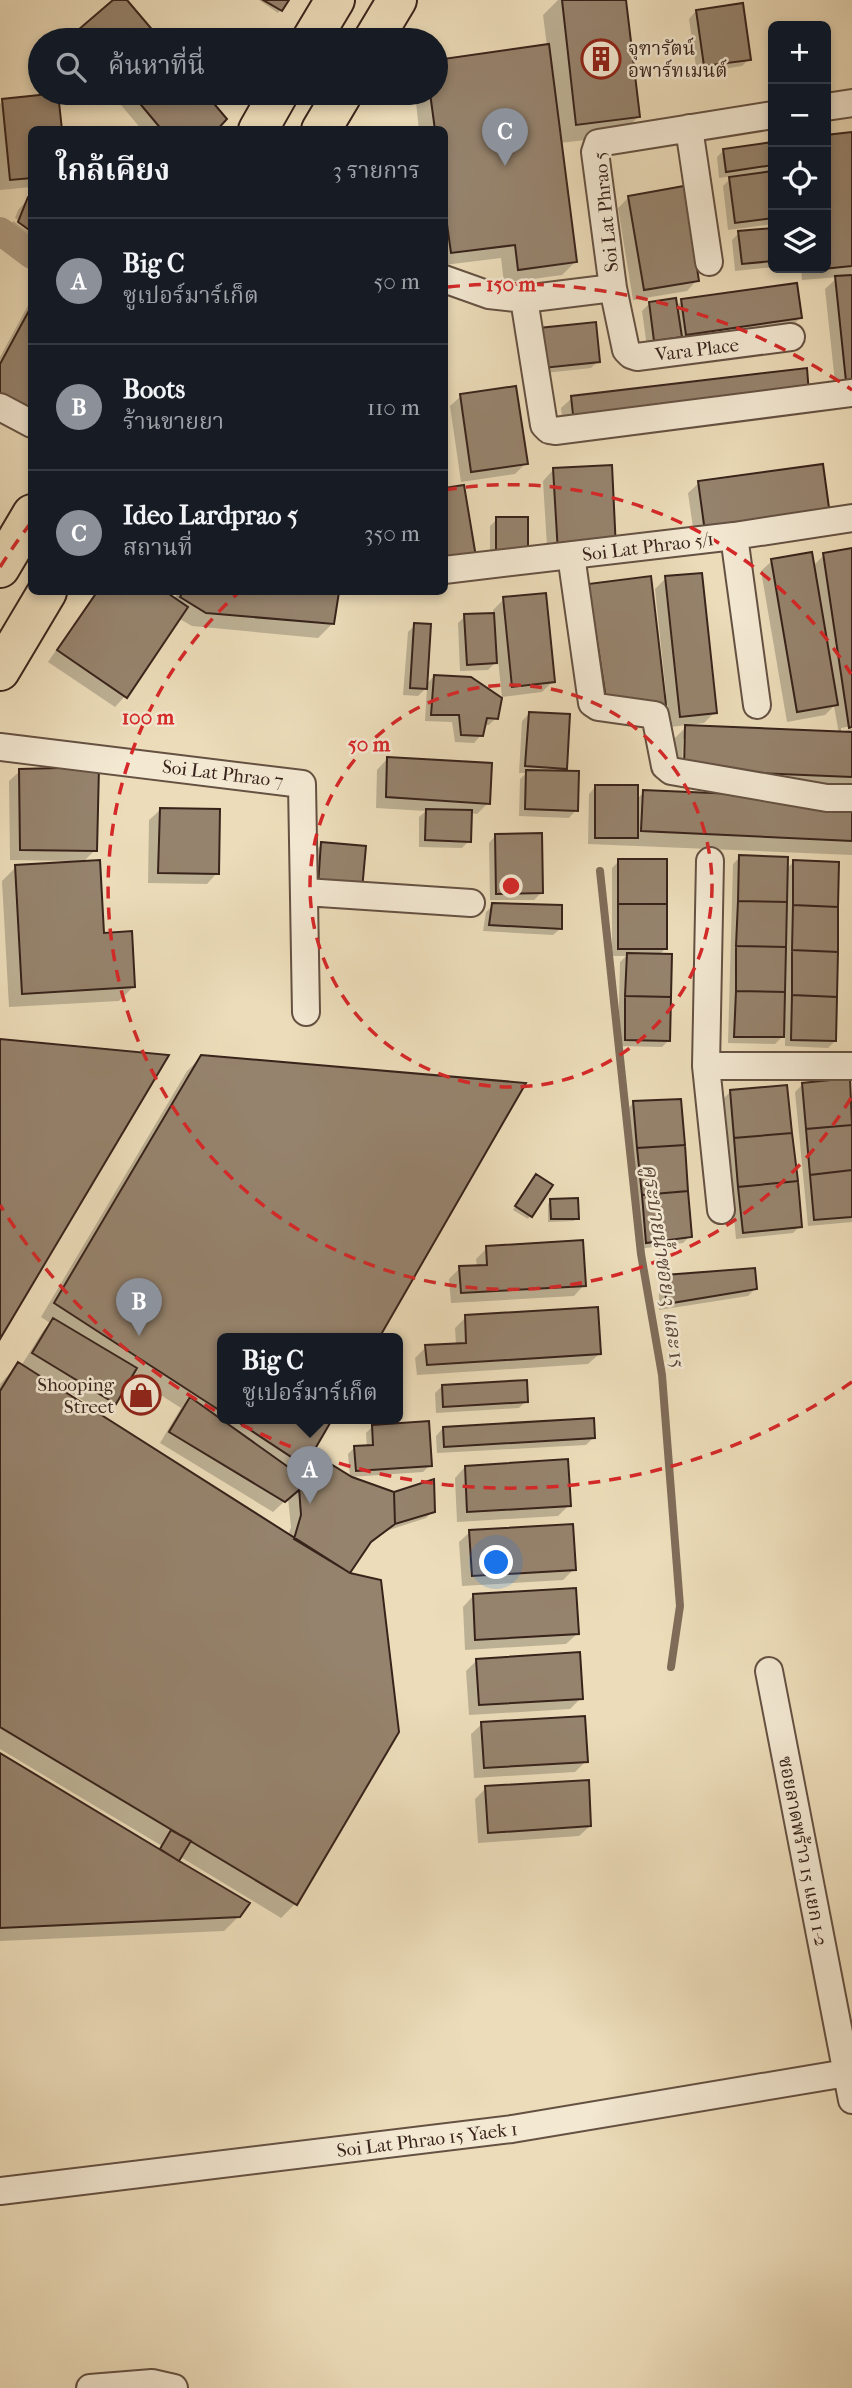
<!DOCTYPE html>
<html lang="th">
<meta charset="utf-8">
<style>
:root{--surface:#171b24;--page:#20242c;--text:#f1f3f6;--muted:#9ea1a6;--line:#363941;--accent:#8c9099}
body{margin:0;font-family:"IM FELL French Canon","Noto Serif Thai",serif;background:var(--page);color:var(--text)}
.controls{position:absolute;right:21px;top:21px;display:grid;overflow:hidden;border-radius:10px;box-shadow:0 4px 10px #0003}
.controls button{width:63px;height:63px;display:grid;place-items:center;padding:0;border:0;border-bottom:2px solid var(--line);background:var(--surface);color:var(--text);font:35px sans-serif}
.you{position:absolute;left:497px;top:1563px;width:24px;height:24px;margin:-18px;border:5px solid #fff;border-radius:50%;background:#1a73e8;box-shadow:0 0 0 10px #1a73e833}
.badge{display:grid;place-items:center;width:46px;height:46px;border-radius:50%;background:var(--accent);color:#fff;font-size:23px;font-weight:700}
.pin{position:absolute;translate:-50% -58px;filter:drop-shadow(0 2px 4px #0008)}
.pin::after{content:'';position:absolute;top:37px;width:24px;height:21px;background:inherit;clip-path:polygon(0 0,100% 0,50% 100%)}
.popup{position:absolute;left:217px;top:1333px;width:186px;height:91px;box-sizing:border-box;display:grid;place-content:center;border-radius:10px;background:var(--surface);filter:drop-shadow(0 2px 5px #0005);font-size:23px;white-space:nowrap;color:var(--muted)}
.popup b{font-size:26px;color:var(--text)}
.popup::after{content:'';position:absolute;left:50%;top:100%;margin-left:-14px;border:14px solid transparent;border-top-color:var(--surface)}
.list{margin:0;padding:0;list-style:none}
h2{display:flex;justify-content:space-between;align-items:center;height:91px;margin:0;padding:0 28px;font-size:30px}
h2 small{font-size:23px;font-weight:400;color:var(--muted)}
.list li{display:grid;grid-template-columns:46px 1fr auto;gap:21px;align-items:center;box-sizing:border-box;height:126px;padding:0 28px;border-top:2px solid var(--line)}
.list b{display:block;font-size:26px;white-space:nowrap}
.list p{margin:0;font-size:23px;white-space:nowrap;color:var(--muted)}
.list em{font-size:23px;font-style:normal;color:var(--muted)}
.icon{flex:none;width:38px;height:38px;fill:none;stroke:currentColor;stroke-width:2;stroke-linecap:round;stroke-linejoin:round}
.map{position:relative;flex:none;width:852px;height:2388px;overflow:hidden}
.search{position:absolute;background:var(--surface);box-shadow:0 4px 10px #0003;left:28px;top:28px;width:420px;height:77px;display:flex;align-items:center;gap:18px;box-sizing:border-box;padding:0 24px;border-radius:38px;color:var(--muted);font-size:26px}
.panel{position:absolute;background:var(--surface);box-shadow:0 4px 10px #0003;left:28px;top:126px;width:420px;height:469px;border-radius:10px}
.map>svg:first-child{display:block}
.shadow{fill:#0003;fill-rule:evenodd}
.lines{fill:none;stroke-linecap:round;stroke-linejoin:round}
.stream{stroke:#7f6c59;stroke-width:8}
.canal{stroke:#af9d83;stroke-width:28}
.building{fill:#96836d;stroke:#38231b;stroke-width:2}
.minor-casing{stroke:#655142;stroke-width:30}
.primary-casing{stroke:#38231b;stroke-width:42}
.minor{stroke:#f3e8d2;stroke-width:26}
.primary{stroke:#ecdcb9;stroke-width:38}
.ring{fill:none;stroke:#d62828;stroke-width:3.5;stroke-dasharray:12 9}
.labels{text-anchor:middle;stroke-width:5;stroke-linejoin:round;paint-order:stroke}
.poi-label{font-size:19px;fill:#38231b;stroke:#f3e8d2;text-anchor:start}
.street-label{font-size:19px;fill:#38231b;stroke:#f3e8d2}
.water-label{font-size:21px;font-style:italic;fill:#5c483a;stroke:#f3e8d2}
.centre{fill:#d62828;stroke:#f3e8d2;stroke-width:3.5}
.ring-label{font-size:21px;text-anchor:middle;font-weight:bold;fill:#d62828;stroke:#f3e8d2;stroke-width:5;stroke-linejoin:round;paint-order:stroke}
</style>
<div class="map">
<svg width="852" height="2388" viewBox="0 0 852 2388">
<rect width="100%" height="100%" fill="#ecdcb9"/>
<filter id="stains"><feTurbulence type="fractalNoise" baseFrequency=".00286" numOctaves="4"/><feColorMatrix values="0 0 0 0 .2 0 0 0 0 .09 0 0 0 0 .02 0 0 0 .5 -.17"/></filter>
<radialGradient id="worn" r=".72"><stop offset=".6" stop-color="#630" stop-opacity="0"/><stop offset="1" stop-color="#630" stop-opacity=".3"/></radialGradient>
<path class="shadow" d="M116,0H125L159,40H70Z
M259,0H287L278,13Z
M558,0H625L638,117L619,136L560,143L576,261L562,275L504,283L501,258L444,265V130H419L415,93H436V61L547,46L543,15Z
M696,11L749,59L742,66L697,73L689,19Z
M111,93H203L225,119L215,130H142Z
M3,101L32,130V187L0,190V104Z
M852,133V399L837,401L825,289L838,277L802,280L801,268H826V136Z
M773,143V224L728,230L723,186L733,176L719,178L717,157L724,150Z
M629,197L697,280L687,291L633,300L618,208Z
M29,198L32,230L15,218L18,210Z
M13,221L32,234V250L8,233Z
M773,229V267L735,271L732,240L739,233Z
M32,298V415L0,410V357Z
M682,301L800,318L789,329L647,347L642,311L650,303L676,306Z
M532,336L598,361L591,368L536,374Z
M805,370L564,434L561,408L572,398Z
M461,396L526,463L515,474L461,482L450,406Z
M822,466L695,542L688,493L699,483Z
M610,467L548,563L543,481L553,470Z
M497,519H526L490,564V526Z
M852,550V726L841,728V732L852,729V791L670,783L672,741L688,725L670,727L667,702L654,715H596L589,585L663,694H666L655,589L666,578L715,712L704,723L689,725V727L839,734L834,706L825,715L787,722L761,571L772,561L813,566L824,555ZM683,739H687L685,779H682Z
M96,592H163L174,599L178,592H337L332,624L318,638L192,626L178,618L125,696L115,707L48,662Z
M504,599L553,681L542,692L502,697L498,660L488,670L460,671L458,623L465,616L493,615V610Z
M415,625L425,686L434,676L496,718L489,725H483L481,735L474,743L455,742L452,722L425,721L427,687L418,696L403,695L408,632Z
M529,714L565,768L560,773L576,810L569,818L519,816L520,779L526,773H519L522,721Z
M387,759L488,803L477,814L470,813L469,841L462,848L419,847V817L426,811L376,808L377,770Z
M20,771L95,850L82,863L102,935L133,987L119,1001L9,1007L2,881L16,867L73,863V861L10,860L9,781Z
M596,786L637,799L644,792L852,801V855L588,844L589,794Z
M160,810L217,873L207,884L148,883L149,820Z
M496,835L542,892L534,900H490L489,843Z
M322,844L364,847L311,893L315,851Z
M740,857L786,869L794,862L835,1041L828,1048L785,1046V1034L775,1044L728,1043L733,864Z
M619,861L665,949L658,956L669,1040L662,1047L618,1046L620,962L626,956H612V868Z
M493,905L561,928L553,935L483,931L486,912Z
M202,1056L222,1338V1418H331L311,1453L349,1477L433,1511L426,1518L386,1531L366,1547L348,1573L295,1904L281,1918L179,1856L177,1861L239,1916L224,1931L0,1941V1755L159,1851L162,1846L0,1749V1384L18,1364L21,1366L43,1331L50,1323L41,1317L187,1071ZM131,1376L181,1408L160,1443L273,1512L288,1498L291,1527L288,1536L60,1391L62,1388L104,1413L115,1403Z
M848,1080L852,1124V1222L808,1226L795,1092L802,1085Z
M730,1092L800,1226L793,1233L736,1239L723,1099Z
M634,1102L690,1236L683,1243L639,1249L627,1110Z
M533,1179L551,1185L528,1219L513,1210Z
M551,1201L577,1218L574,1221L548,1222V1204Z
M487,1248L584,1285L574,1296L451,1303L449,1279L460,1268L477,1267L476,1259Z
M666,1277L755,1289L748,1296L659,1310V1284Z
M466,1317L599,1354L588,1364L417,1375L415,1358L426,1347L456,1345L455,1328Z
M442,1386L526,1401L519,1408L436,1413L435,1393Z
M373,1426L430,1465L423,1472L350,1477L348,1454L355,1447H367L366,1433Z
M443,1428L593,1438L586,1445L437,1453L436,1436Z
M465,1467L569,1505L558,1516L457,1522L455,1478Z
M470,1532L574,1569L563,1580L462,1586L459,1542Z
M473,1596L577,1634L566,1644L465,1650L463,1607Z
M477,1660L581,1698L570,1709L469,1715L466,1671Z
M482,1724L586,1761L575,1772L474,1778L471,1734Z
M486,1788L590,1826L579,1836L478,1843L475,1799Z"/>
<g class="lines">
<path class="stream" d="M600,871L641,1254L662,1375L680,1606L671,1667"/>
<path class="canal" d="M0,231L32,255"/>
</g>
<path class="building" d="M113,0H127L161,40H87L78,30Z
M263,0H289L282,11Z
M562,0H626L640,117L576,125Z
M743,3L751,60L704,66L696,10Z
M549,44L577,262L518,270L515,245L451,253L444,203V130H435L430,93H436V60Z
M58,93L62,130H32V178L10,180L2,99Z
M131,93H205L227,119L217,130H162Z
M852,132V266L813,270L812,268H826V135Z
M773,142V165L726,172L723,149Z
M773,171V218L735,223L729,177Z
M684,186L699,281L644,290L628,196Z
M32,196V232L18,222L28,197Z
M773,228V261L742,264L738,231Z
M852,275V391H847L835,276Z
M797,283L802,318L686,335L681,299Z
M676,298L682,337L654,341L649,302Z
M32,305V412L0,394V364Z
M596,322L600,362L543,368L539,328Z
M807,368L809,394L574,424L571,396Z
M516,386L528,464L471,472L460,394Z
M823,464L830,515L705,532L698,481Z
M612,465L616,549L558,553L553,468Z
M464,485L476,557L444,562V488Z
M496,517H528V558H496Z
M852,548V727L849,728L823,553Z
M812,552L838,705L797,712L771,559Z
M702,573L717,713L680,717L665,576Z
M651,576L666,705H607L588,584Z
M97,592H166L188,607L127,698L57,650Z
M183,592H339L334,624L206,613L180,597Z
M546,593L555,682L512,687L503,597Z
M494,613L497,663L467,665L464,614Z
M414,623L431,624L427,689L410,688Z
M434,675L471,677L502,698L498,719L487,718L483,736L461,735L459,715H431Z
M529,712L570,714L567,769L525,766Z
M685,725L852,732V777L684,770Z
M387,757L492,763L490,804L386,797Z
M99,767L97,851L20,850L19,769Z
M526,770L579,771L578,811L525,809Z
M595,785H638V838H595Z
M643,790L852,799V841L641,831Z
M160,808L220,809L219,874L158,873Z
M426,809L472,810L471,842L425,840Z
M542,833L543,893L496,894L495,834Z
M321,842L366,846L362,890L318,886Z
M739,855L788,857L787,902L738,901Z
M618,859H667V904H618Z
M100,860L104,933L132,931L135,987L22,994L15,865Z
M793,860L839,862L838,907L793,905Z
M738,901L787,902L786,947L736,946Z
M492,903L562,905V929L489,925Z
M618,904H667V949H618Z
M793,905L838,907V952L792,950Z
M736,946L786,947L785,992L736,991Z
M792,950L838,952L837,997L792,995Z
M627,953L672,954L671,997L625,996Z
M736,991L785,992L784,1037H734Z
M792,995L837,997L836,1041L791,1040Z
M625,996L671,997L670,1041L625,1040Z
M0,1039L169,1055L0,1339Z
M201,1055L526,1083L379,1338H222V1412L54,1303Z
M850,1078L852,1125L806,1129L802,1083Z
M787,1085L792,1133L734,1138L730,1090Z
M681,1099L685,1145L637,1148L633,1101Z
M852,1125V1170L810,1175L806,1129Z
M792,1133L798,1181L738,1187L734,1138Z
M685,1145L688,1191L642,1195L637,1148Z
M852,1170V1217L814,1220L810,1175Z
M536,1174L553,1185L532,1217L515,1206Z
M798,1181L802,1227L743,1233L738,1187Z
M688,1191L692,1237L646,1243L642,1195Z
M578,1198L579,1219H551L550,1199Z
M583,1240L586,1286L461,1293L459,1266L487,1265L486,1246Z
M755,1268L757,1289L666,1304L665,1275Z
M598,1307L601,1354L427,1365L425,1345L466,1343L465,1315Z
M53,1318L137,1368L116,1404L32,1353Z
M18,1362L350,1573L381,1580L399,1732L297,1905L0,1727V1391Z
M527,1380L528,1402L443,1407L442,1385Z
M190,1397L298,1474L299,1490L285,1502L169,1432Z
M232,1418H333L305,1466Z
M594,1418L595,1438L444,1447L443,1427Z
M429,1421L432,1466L356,1471L354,1446L373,1445L372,1425Z
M313,1453L352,1477L394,1492L395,1524L371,1542L350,1573L294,1539L301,1515L298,1474Z
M568,1459L571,1506L467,1512L465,1466Z
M434,1479L435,1512L395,1524L394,1492Z
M573,1524L576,1570L472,1576L469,1530Z
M576,1588L579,1634L475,1640L473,1594Z
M580,1652L583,1699L479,1705L476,1659Z
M585,1716L588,1762L484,1768L481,1722Z
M0,1753L179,1861L250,1903L240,1917L0,1928Z
M589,1780L591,1826L488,1833L485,1786Z
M171,1830L191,1841L179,1861L160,1849Z"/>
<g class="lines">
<g class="minor-casing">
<path id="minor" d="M826,107L852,103
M773,115L598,143L595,152L613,288L626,350L631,355L637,357L791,337
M689,128L709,262
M444,279L489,295L524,299L613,288
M524,299L544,425L549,430L555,431L852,393
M0,407L32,424
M734,536L757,705
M571,555L592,703L598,707L655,715L665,766L671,771L827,798H852
M444,570L734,536L852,518
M0,747L302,784L306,1012
M710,861L706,1066L721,1210
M305,892L471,903
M706,1066H852
M769,1671L852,2100
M0,2191L512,2129L852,2072
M90,2388L152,2383L174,2388"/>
</g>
<g class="primary-casing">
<path id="primary" d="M311,40L335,0
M373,40L397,0
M258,130L279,93
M321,130L343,93
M0,568L32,514
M0,671L47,592"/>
</g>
<use href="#minor" class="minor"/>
<use href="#primary" class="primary"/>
</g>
<g class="ring">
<circle cx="511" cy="886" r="201"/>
<path d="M851 1098A401 401 0 1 1 238 593M445 490A401 401 0 0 1 851 674"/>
<path d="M852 1382A602 602 0 0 1 0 1205M0 567A602 602 0 0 1 30 524M448 287A602 602 0 0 1 852 390"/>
</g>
<defs>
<g id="building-ring" transform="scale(2.0125)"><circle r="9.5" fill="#f3e8d2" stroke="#8f2418" stroke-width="1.5"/><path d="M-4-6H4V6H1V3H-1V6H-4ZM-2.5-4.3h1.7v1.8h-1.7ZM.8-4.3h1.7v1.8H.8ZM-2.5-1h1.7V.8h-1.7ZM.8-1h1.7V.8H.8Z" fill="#8f2418"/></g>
<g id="shop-ring" transform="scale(2.0125)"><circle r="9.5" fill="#f3e8d2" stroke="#8f2418" stroke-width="1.5"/><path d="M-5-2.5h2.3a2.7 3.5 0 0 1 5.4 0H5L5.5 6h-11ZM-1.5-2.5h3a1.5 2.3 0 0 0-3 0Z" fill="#8f2418"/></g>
</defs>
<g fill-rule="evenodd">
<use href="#building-ring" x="601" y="59"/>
<use href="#shop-ring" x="141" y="1395"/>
</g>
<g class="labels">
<g class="poi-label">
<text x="628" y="55">จุฑารัตน์<tspan x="628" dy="22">อพาร์ทเมนต์</tspan></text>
<text x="114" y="1391" text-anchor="end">Shooping<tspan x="114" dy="22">Street</tspan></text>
</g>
<g class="street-label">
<text transform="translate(605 212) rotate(-96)" y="7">Soi Lat Phrao 5</text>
<text transform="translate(697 349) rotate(-7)" y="7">Vara Place</text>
<text transform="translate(648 546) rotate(-7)" y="7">Soi Lat Phrao 5/1</text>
<text transform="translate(223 773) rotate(7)" y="7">Soi Lat Phrao 7</text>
<text transform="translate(804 1851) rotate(79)" y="7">ซอยลาดพร้าว 15 แยก 1-2</text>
<text transform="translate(427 2139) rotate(-7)" y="7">Soi Lat Phrao 15 Yaek 1</text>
</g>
<g class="water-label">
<text transform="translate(664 1266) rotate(82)" y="7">คูระบายน้ำซอย 3 และ 15</text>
</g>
</g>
<circle cx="511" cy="886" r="10" class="centre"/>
<g class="ring-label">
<text x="511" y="291">150 m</text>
<text x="148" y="724">100 m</text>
<text x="369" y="751">50 m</text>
</g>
<rect width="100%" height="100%" filter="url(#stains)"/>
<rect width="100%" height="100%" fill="url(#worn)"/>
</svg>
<div class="controls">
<button>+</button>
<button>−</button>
<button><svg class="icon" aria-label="locate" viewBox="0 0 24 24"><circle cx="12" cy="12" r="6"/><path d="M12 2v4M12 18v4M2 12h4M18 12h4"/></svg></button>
<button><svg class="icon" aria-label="layers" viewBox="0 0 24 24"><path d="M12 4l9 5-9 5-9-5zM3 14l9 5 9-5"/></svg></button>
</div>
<div class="you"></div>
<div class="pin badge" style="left:310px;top:1504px">A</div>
<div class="popup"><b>Big C</b>ซูเปอร์มาร์เก็ต</div>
<div class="pin badge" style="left:139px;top:1336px">B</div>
<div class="pin badge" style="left:505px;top:166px">C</div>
<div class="search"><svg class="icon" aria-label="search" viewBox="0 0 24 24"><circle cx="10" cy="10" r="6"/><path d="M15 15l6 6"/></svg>ค้นหาที่นี่</div>
<section class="panel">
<h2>ใกล้เคียง<small>3 รายการ</small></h2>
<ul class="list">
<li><span class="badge">A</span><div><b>Big C</b><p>ซูเปอร์มาร์เก็ต</p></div><em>50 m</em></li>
<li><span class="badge">B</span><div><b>Boots</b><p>ร้านขายยา</p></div><em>110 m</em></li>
<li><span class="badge">C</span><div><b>Ideo Lardprao 5</b><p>สถานที่</p></div><em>350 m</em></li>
</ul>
</section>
</div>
